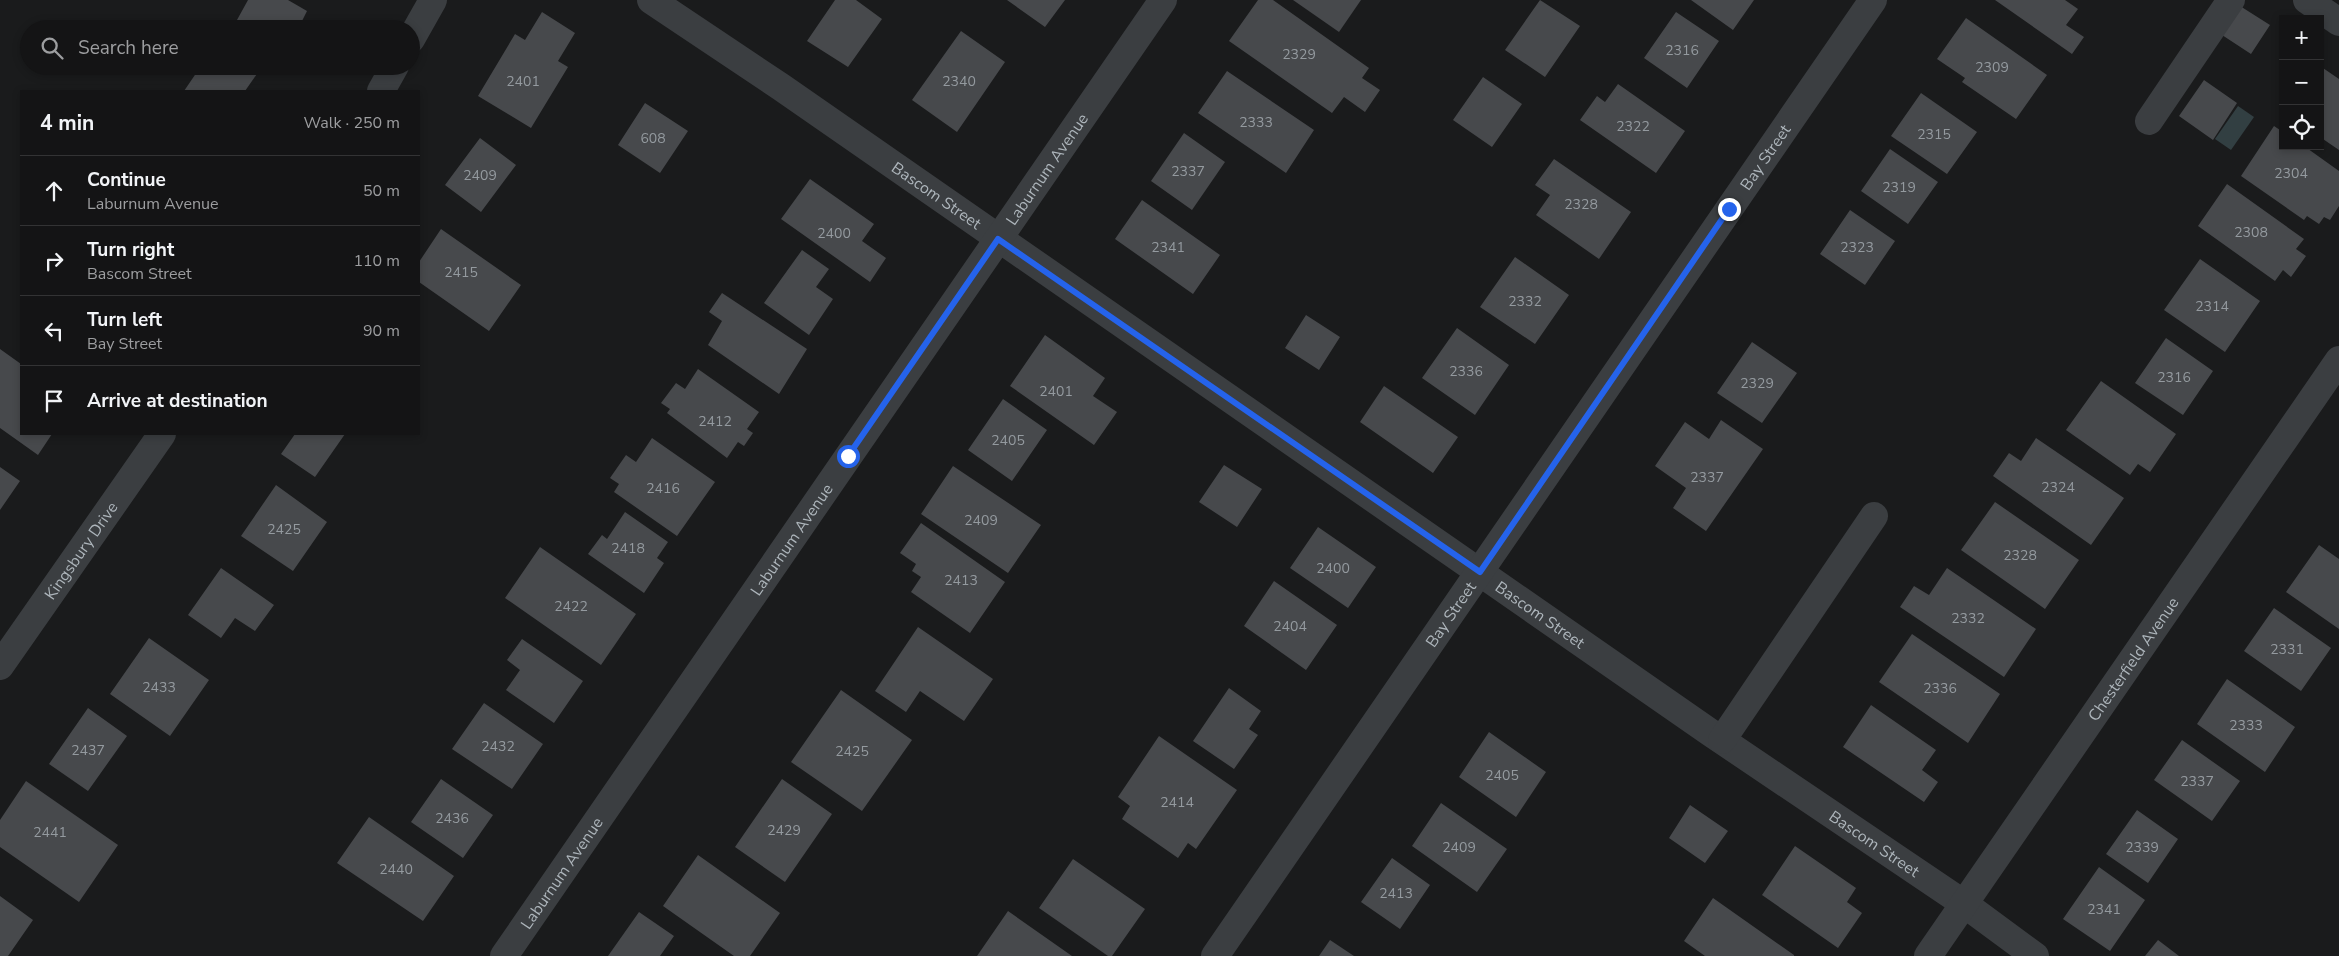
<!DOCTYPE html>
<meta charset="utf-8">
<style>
:root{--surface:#141415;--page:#212122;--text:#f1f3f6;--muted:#9d9ea0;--line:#333334}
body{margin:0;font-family:"Nunito Sans",sans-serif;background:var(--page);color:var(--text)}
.controls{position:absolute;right:15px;top:15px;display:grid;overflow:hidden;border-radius:0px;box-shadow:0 2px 8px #0003}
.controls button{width:45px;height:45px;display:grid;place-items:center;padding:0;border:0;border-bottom:1px solid var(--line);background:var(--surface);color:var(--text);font:25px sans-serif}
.stop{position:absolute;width:15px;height:15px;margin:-11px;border:4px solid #2563eb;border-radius:50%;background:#fff}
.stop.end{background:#2563eb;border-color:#fff;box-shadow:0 1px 5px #0008}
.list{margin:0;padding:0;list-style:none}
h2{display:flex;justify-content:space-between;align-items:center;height:65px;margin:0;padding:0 20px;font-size:21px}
h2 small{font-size:16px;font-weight:400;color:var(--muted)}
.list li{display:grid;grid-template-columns:32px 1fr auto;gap:15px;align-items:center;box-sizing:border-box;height:70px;padding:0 20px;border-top:1px solid var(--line)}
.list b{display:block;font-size:19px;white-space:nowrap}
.list p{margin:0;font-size:16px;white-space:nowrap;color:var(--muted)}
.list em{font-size:16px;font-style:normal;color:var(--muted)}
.icon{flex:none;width:28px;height:28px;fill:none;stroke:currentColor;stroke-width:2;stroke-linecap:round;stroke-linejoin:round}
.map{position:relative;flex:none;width:2339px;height:956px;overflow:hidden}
.search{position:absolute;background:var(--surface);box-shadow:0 2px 8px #0003;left:20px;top:20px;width:400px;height:55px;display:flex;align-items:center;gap:12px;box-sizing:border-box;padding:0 18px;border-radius:28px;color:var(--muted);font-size:19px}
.panel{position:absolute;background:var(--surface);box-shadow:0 2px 8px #0003;left:20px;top:90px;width:400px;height:345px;border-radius:0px}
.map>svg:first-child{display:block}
.water{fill:#323f42}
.building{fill:#47494c}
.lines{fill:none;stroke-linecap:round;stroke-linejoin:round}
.minor{stroke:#3b3e41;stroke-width:28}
.route{stroke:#2563eb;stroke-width:6}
.labels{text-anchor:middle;stroke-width:4;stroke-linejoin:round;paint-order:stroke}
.number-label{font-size:14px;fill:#949a9f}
.street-label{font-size:16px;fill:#adb5bb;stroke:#151517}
</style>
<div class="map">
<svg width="2339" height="956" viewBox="0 0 2339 956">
<rect width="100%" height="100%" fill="#1a1b1c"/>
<path class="water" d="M2238,106L2254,117L2231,150L2215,139Z"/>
<path class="building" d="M248,0H288L307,11L298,29H232Z
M835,0H856L882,19L848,67L807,41Z
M1007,0H1065L1045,27Z
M1258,0H1273L1369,68L1362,78L1380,90L1365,112L1344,97L1332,113L1229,41Z
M1293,0H1361L1339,32Z
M1540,0L1580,26L1545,77L1505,50Z
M1691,0H1754L1733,30Z
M1995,0H2065L2078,9L2066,25L2084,37L2072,54Z
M2240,6L2270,25L2251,54L2222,35Z
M542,12L575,33L558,61L568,67L531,128L478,96L515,34L525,40Z
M1676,12L1719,41L1687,88L1644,58Z
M1966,18L2047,75L2016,119L1962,82L1965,78L1937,59Z
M961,31L1005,62L957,132L912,100Z
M201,66H252L259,71L245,91H184Z
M2320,66L2339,79V150L2320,137Z
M1227,71L1314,130L1286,173L1198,113Z
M1483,77L1522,104L1492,147L1453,120Z
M2204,80L2237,103L2213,140L2179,116Z
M1618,84L1685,131L1656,173L1580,120L1597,96L1605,102Z
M1921,93L1977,132L1947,174L1891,136Z
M645,103L688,131L660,173L618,145Z
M2274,126L2283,132V146H2304L2339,171V206L2330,220L2324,217L2319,224L2307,216L2304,220L2241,176Z
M1184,133L1225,162L1192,210L1151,181Z
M480,138L516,165L481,212L445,185Z
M1890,149L1938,182L1908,224L1861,191Z
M1554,159L1631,212L1599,259L1536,215L1550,195L1535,185Z
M810,179L874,224L862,241L886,258L870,282L781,219Z
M2227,184L2304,239L2296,249L2306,256L2291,277L2283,270L2275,281L2198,226Z
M1142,200L1220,255L1193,294L1115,239Z
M1850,210L1895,241L1865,285L1820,254Z
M441,229L521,285L489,331L419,282V262Z
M802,250L829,269L816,287L833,299L809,335L764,303Z
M1515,257L1569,295L1535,344L1480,307Z
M2200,259L2260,301L2225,352L2164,310Z
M722,293L807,349L779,394L708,345L722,321L709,312Z
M1306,315L1340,337L1319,370L1285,348Z
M1457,328L1509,365L1475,415L1422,378Z
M1045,335L1105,378L1093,396L1117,412L1094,445L1010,386Z
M2166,338L2213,371L2183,415L2135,383Z
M1752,342L1797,373L1762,423L1717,393Z
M0,349L21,364V434H52L38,455L0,428Z
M698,369L759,412L747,429L753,433L744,446L738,442L727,458L667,413L670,409L661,403L676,383L685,389Z
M2101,381L2176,434L2150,472L2138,464L2130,475L2066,430Z
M1384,386L1458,437L1433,473L1360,422Z
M1003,399L1047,430L1012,481L968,450Z
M1721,420L1763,449L1706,531L1673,508L1686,488L1655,466L1685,422L1709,439Z
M295,434H345L315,477L281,454Z
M652,438L715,482L677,536L614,492L619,484L610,478L626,455L636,462Z
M2036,438L2124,498L2091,545L1993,476L2009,453L2021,461Z
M1224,465L1262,489L1237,527L1199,502Z
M953,466L1041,525L1008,573L921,514Z
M0,467L20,481L0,510Z
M276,485L327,522L293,571L241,536Z
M1995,502L2079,560L2045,609L1961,550Z
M625,512L668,542L657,558L664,563L644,593L588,554L602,535L607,539Z
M921,523L1005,582L970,633L911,592L921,577L912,571L916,564L900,553Z
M1318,527L1376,567L1348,608L1290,568Z
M2319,545L2339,559V629L2286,592Z
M540,547L636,614L601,665L505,598Z
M221,568L274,605L255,631L235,618L221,638L188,615Z
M1947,568L2036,629L2004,677L1900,607L1914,586L1929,595Z
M1274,581L1337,625L1306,670L1244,626Z
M2274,608L2331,648L2301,691L2244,651Z
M918,627L993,679L964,721L920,691L906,712L875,691Z
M1912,634L2000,694L1968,743L1879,682Z
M149,638L209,680L170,736L110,694Z
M522,639L583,681L554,723L506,690L520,670L507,660Z
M2227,679L2295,727L2265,772L2197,724Z
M1229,688L1261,711L1249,729L1258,735L1234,769L1193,741Z
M841,690L912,740L862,811L791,762Z
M484,703L543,744L512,789L452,749Z
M1871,705L1936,750L1922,770L1938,782L1924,802L1843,747Z
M88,708L127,736L88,791L49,764Z
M1489,732L1546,772L1516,817L1459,777Z
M1159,736L1237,790L1196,849L1188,843L1178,858L1122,819L1130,806L1118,797Z
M2182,740L2240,781L2212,821L2154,780Z
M441,779L493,815L463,858L411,822Z
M782,779L832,814L785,882L735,847Z
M26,781L118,845L79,902L0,847V820Z
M1441,803L1507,849L1477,892L1412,846Z
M1690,805L1728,831L1705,863L1669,838Z
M2137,810L2178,839L2148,883L2106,854Z
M369,817L454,876L423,921L337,863Z
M1795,846L1856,888L1847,902L1862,913L1838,948L1762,895Z
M698,855L780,913L750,956H734L663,906Z
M1392,858L1430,885L1400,929L1361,902Z
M1073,859L1145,909L1112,956H1108L1039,908Z
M2099,867L2145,900L2110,951L2063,919Z
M0,896L33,920L8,956H0Z
M1713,898L1794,955V956H1705L1684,941Z
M1008,911L1072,956H977Z
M639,912L674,936L660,956H608Z
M1330,940L1354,956H1319Z
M2158,940L2179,956H2145Z"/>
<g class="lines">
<g class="minor">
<path id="s1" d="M651,0L781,87L1711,733L1963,903L2035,956"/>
<path d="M2307,0L2339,22"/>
<path d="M411,39L433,0"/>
<path d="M381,91L395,66"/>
<path d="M2149,121L2231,0"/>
<path id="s2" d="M0,666L162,434"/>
<path d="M1722,740L1874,516"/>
<path id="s3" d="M504,956L1163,0"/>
<path id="s4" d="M1215,956L1873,0"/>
<path id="s5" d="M1928,956L2339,360"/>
</g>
</g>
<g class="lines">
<path class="route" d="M848,456L998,239L1480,572L1729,209"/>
</g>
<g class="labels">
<g class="number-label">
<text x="1682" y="55">2316</text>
<text x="1299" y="59">2329</text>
<text x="1992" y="72">2309</text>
<text x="523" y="86">2401</text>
<text x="959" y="86">2340</text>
<text x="1256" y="127">2333</text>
<text x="1633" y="131">2322</text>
<text x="1934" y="139">2315</text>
<text x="653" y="143">608</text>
<text x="1188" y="176">2337</text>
<text x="2291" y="178">2304</text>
<text x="480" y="180">2409</text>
<text x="1899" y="192">2319</text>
<text x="1581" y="209">2328</text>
<text x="2251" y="237">2308</text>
<text x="834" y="238">2400</text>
<text x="1168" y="252">2341</text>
<text x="1857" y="252">2323</text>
<text x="461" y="277">2415</text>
<text x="1525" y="306">2332</text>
<text x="2212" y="311">2314</text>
<text x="1466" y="376">2336</text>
<text x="2174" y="382">2316</text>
<text x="1757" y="388">2329</text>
<text x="1056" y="396">2401</text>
<text x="715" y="426">2412</text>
<text x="1008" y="445">2405</text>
<text x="1707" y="482">2337</text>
<text x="2058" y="492">2324</text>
<text x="663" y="493">2416</text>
<text x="981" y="525">2409</text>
<text x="284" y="534">2425</text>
<text x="628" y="553">2418</text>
<text x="2020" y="560">2328</text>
<text x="1333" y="573">2400</text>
<text x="961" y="585">2413</text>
<text x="571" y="611">2422</text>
<text x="1968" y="623">2332</text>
<text x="1290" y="631">2404</text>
<text x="2287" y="654">2331</text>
<text x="159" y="692">2433</text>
<text x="1940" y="693">2336</text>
<text x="2246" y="730">2333</text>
<text x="498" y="751">2432</text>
<text x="88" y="755">2437</text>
<text x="852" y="756">2425</text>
<text x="1502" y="780">2405</text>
<text x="2197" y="786">2337</text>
<text x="1177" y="807">2414</text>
<text x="452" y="823">2436</text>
<text x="784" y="835">2429</text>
<text x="50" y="837">2441</text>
<text x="1459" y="852">2409</text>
<text x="2142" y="852">2339</text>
<text x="396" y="874">2440</text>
<text x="1396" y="898">2413</text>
<text x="2104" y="914">2341</text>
</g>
<g class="street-label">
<text dy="6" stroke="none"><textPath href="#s4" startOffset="970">Bay Street</textPath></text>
<text dy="6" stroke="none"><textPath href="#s3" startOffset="956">Laburnum Avenue</textPath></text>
<text dy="6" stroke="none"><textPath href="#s1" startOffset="346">Bascom Street</textPath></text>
<text dy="6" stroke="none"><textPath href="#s3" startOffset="506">Laburnum Avenue</textPath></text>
<text dy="6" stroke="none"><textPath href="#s2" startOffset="141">Kingsbury Drive</textPath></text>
<text dy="6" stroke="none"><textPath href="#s4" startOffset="415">Bay Street</textPath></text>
<text dy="6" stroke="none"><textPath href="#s1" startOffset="1081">Bascom Street</textPath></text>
<text dy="6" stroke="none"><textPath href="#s5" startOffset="361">Chesterfield Avenue</textPath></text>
<text dy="6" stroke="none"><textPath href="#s1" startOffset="1486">Bascom Street</textPath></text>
<text dy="6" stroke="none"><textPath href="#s3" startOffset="101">Laburnum Avenue</textPath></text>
</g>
</g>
</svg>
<div class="controls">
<button>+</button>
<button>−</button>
<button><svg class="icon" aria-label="locate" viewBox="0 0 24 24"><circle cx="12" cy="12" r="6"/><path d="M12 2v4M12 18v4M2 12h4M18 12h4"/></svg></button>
</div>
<div class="stop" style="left:848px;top:456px"></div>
<div class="stop end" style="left:1729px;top:209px"></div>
<div class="search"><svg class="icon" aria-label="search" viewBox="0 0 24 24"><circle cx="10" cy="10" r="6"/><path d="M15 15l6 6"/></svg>Search here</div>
<section class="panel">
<h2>4 min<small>Walk · 250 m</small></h2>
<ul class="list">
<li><svg class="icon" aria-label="ahead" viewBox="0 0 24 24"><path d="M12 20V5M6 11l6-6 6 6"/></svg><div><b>Continue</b><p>Laburnum Avenue</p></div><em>50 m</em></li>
<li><svg class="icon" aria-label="right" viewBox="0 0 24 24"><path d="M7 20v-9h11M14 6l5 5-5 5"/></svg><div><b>Turn right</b><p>Bascom Street</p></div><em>110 m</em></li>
<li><svg class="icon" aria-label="left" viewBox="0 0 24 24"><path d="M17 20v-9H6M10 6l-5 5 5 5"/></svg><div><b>Turn left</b><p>Bay Street</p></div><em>90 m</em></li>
<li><svg class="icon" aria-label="arrive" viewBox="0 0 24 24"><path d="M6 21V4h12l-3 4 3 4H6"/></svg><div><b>Arrive at destination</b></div></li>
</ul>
</section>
</div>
